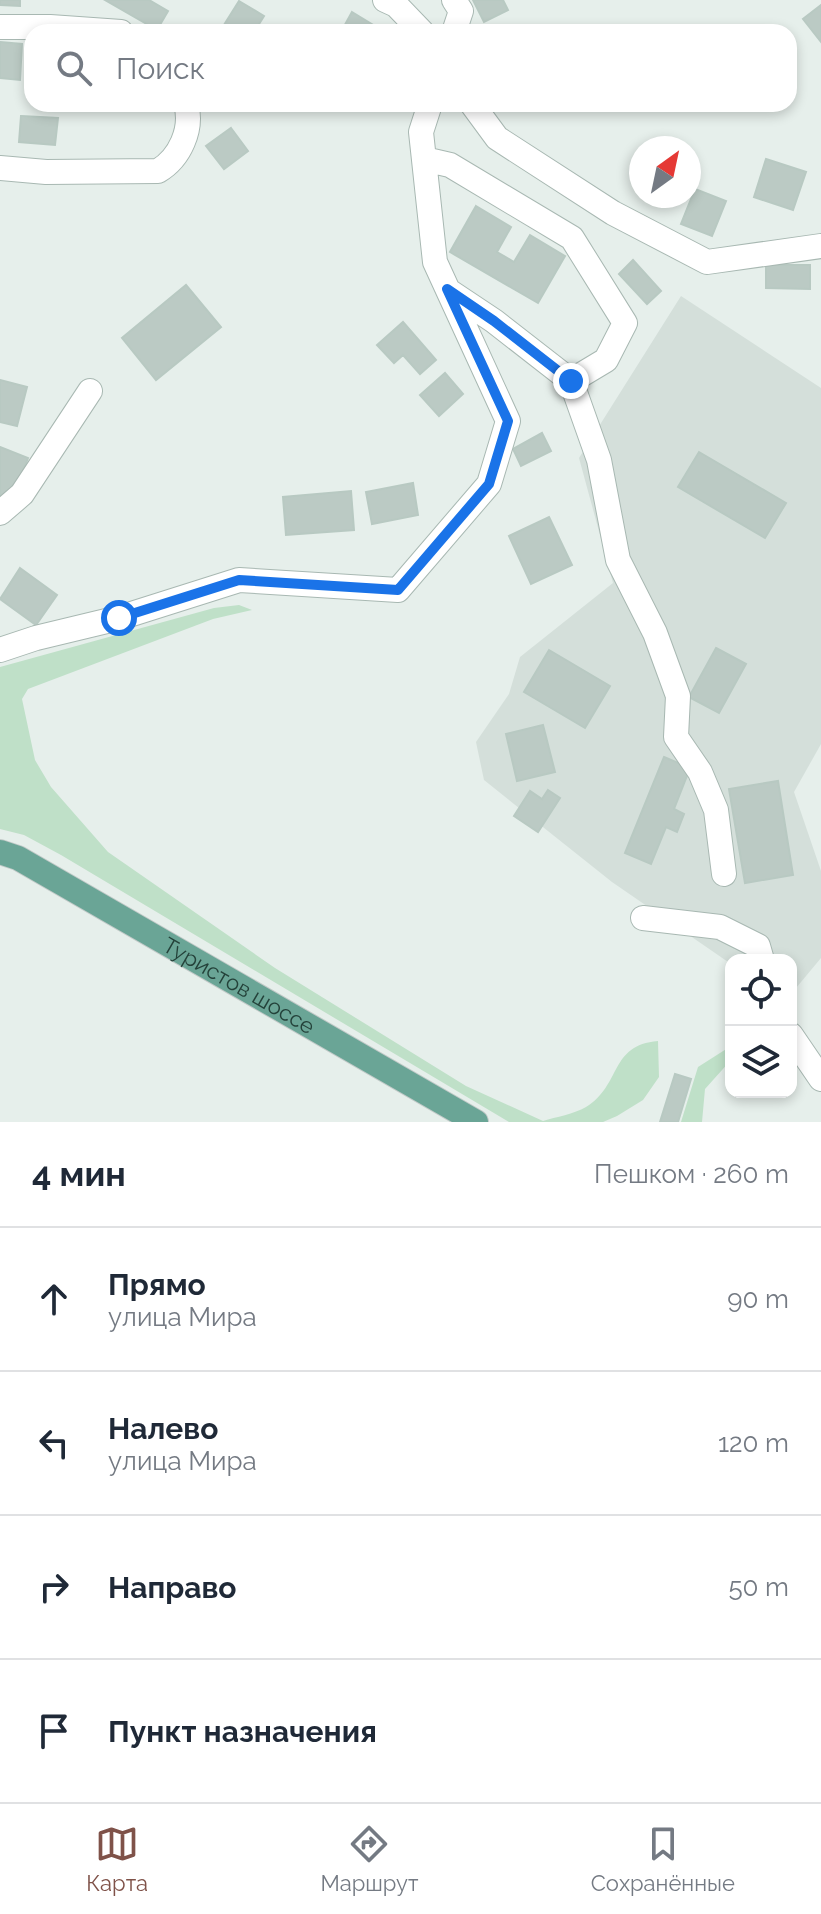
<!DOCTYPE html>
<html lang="ru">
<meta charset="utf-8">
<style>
:root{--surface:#fff;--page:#f2f2f3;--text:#1f2937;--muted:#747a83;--line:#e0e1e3;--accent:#7f5249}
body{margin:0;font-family:Raleway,sans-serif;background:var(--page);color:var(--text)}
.controls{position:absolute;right:24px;bottom:24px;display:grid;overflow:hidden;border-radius:16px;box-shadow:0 4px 12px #0003}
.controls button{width:72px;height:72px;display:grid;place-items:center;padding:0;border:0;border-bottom:2px solid var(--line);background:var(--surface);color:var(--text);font:40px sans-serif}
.compass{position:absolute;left:629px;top:136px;width:72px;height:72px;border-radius:50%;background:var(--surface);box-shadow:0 4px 12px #0003;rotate:33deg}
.stop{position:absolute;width:24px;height:24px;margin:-18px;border:6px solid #1a73e8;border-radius:50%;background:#fff}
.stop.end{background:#1a73e8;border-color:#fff;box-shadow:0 2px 8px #0008}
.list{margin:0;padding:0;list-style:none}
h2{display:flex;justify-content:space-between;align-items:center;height:104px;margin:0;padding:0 32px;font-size:34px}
h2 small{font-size:26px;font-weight:400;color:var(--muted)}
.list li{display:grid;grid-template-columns:52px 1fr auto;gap:24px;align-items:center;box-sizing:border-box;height:144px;padding:0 32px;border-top:2px solid var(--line)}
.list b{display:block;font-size:30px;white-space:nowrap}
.list p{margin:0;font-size:26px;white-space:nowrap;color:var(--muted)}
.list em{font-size:26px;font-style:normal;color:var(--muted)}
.icon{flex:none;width:44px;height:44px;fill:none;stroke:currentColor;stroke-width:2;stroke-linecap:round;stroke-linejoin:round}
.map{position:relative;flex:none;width:821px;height:1122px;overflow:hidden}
.search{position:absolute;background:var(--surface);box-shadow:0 4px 12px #0003;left:24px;right:24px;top:24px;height:88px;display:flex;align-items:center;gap:20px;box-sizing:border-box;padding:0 28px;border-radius:24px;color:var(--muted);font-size:30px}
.sheet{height:680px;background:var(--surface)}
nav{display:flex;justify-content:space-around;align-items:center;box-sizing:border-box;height:112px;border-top:2px solid var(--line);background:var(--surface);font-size:22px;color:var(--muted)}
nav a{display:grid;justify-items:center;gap:4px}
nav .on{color:var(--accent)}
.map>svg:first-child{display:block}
.built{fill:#d4dfda}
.green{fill:#bfe0c8}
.building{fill:#bbcac4;stroke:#b8c9c2;stroke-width:2}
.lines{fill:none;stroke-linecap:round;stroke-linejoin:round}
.minor-casing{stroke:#a8b8b2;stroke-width:26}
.major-casing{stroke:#c2cac8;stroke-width:26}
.minor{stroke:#fff;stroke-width:24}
.major{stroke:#6aa596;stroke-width:24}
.route{stroke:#1a73e8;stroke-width:10}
.labels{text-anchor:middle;stroke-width:8;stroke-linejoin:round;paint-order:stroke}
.street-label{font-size:22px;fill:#24423a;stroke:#f7fbf9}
</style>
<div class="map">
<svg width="821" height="1122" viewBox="0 0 821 1122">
<rect width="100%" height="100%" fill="#e6efeb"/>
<path class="built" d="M681,296L821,388V744L794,792L821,871V958L791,994V960H731V964L612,882L484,780L476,742L509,694L520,657L613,583L579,458Z"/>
<path class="green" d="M239,605L252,610L213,619L28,689L22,699L35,760L51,787L108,852L275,968L466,1086L543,1121C556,1117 574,1114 586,1107C622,1085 609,1045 658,1041L659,1077L643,1100L617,1116L603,1122H509L61,855L24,835L0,829V667L214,608Z
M731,1046V1060L705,1089L702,1122H681L698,1067Z"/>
<path class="building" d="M0,0H20V6L0,5Z
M105,0H149L168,11L157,30Z
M473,0H503L508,10L484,22Z
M239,1L264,16L254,32H236L224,25Z
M821,5V42L803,19Z
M352,12L375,26L371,32H341Z
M0,42L22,44L20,80L0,78Z
M21,116L58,118L55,145L19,142Z
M231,128L248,151L224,169L206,146Z
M766,159L806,172L793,210L754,197Z
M695,189L726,201L712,236L681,224Z
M476,206L511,227L497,252L514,262L530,235L565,256L538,303L450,252Z
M633,260L661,291L647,304L619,274Z
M766,265H810V289L766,288Z
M186,285L221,327L156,380L122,338Z
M403,322L436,360L420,374L403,355L394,363L377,345Z
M445,373L463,394L439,416L420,395Z
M0,380L27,387L17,426L0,422Z
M542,433L551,451L521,466L513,449Z
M0,447L28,458L3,522L0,521Z
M699,452L786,503L765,538L678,487Z
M413,483L418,515L372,524L366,492Z
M351,491L354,530L286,535L283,497Z
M549,517L572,565L531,584L509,536Z
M20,568L57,595L36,625L0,599Z
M716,648L746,664L719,713L689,697Z
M549,650L610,686L585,728L524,692Z
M543,725L555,772L517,781L506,734Z
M664,757L690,768L674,809L684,814L677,832L666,827L651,864L625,853Z
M778,781L793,875L745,883L729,789Z
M548,790L560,798L538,832L514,816L530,791L542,799Z
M675,1074L691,1079L678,1122H660Z"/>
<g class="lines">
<g class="minor-casing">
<path id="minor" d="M385,0L396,5L422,32
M0,27H50L121,32
M454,32L461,11L454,0
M472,104L497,138L613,213L707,262L821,246
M424,159L450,165L572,238L625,323L606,360L571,381
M0,168L46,172L158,171C180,158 193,129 186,104
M449,291L494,321L571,381L599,460L618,560L655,633L678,696L676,737L700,772L716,810L724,874
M0,513L22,494L90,391
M0,650L36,638L119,618L239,580L398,590L489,484L508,421L435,262L421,132L430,104
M643,918L720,927L758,946L762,960
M791,1035L821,1079"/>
</g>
<g class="major-casing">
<g id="major">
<path id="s1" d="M0,852L18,858L476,1122"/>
</g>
</g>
<use href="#minor" class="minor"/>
<use href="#major" class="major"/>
</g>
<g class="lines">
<path class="route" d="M119,618L239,580L398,590L489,484L508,421L447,289L494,321L571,381"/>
</g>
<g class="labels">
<g class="street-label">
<text dy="8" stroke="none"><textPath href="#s1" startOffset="274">Туристов шоссе</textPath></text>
</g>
</g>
</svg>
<div class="controls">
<button><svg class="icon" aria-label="locate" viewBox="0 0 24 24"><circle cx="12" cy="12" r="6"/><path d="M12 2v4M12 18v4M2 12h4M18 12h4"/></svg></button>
<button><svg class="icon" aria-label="layers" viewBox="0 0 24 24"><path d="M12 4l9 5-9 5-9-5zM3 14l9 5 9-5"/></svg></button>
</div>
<svg class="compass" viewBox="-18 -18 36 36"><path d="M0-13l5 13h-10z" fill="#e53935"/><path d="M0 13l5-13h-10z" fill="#747a83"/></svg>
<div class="stop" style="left:119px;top:618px"></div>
<div class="stop end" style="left:571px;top:381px"></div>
<div class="search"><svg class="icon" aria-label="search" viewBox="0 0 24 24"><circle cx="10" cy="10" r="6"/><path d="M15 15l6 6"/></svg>Поиск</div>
</div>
<section class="sheet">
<h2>4 мин<small>Пешком · 260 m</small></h2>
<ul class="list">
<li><svg class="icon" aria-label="ahead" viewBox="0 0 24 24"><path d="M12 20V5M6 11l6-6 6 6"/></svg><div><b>Прямо</b><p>улица Мира</p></div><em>90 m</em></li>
<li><svg class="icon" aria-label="left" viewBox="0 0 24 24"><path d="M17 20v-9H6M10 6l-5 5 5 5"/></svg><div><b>Налево</b><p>улица Мира</p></div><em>120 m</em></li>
<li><svg class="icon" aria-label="right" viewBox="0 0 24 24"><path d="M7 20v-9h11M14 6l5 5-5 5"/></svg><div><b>Направо</b></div><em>50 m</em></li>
<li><svg class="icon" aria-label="arrive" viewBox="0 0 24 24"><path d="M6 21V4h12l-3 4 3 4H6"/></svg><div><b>Пункт назначения</b></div></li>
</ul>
</section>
<nav>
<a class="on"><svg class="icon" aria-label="map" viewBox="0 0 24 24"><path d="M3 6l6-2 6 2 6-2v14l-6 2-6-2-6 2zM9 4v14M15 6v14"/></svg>Карта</a>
<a><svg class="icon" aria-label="directions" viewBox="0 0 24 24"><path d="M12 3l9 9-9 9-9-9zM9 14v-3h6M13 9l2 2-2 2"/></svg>Маршрут</a>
<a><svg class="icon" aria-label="saved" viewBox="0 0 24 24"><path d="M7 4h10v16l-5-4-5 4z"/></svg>Сохранённые</a>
</nav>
